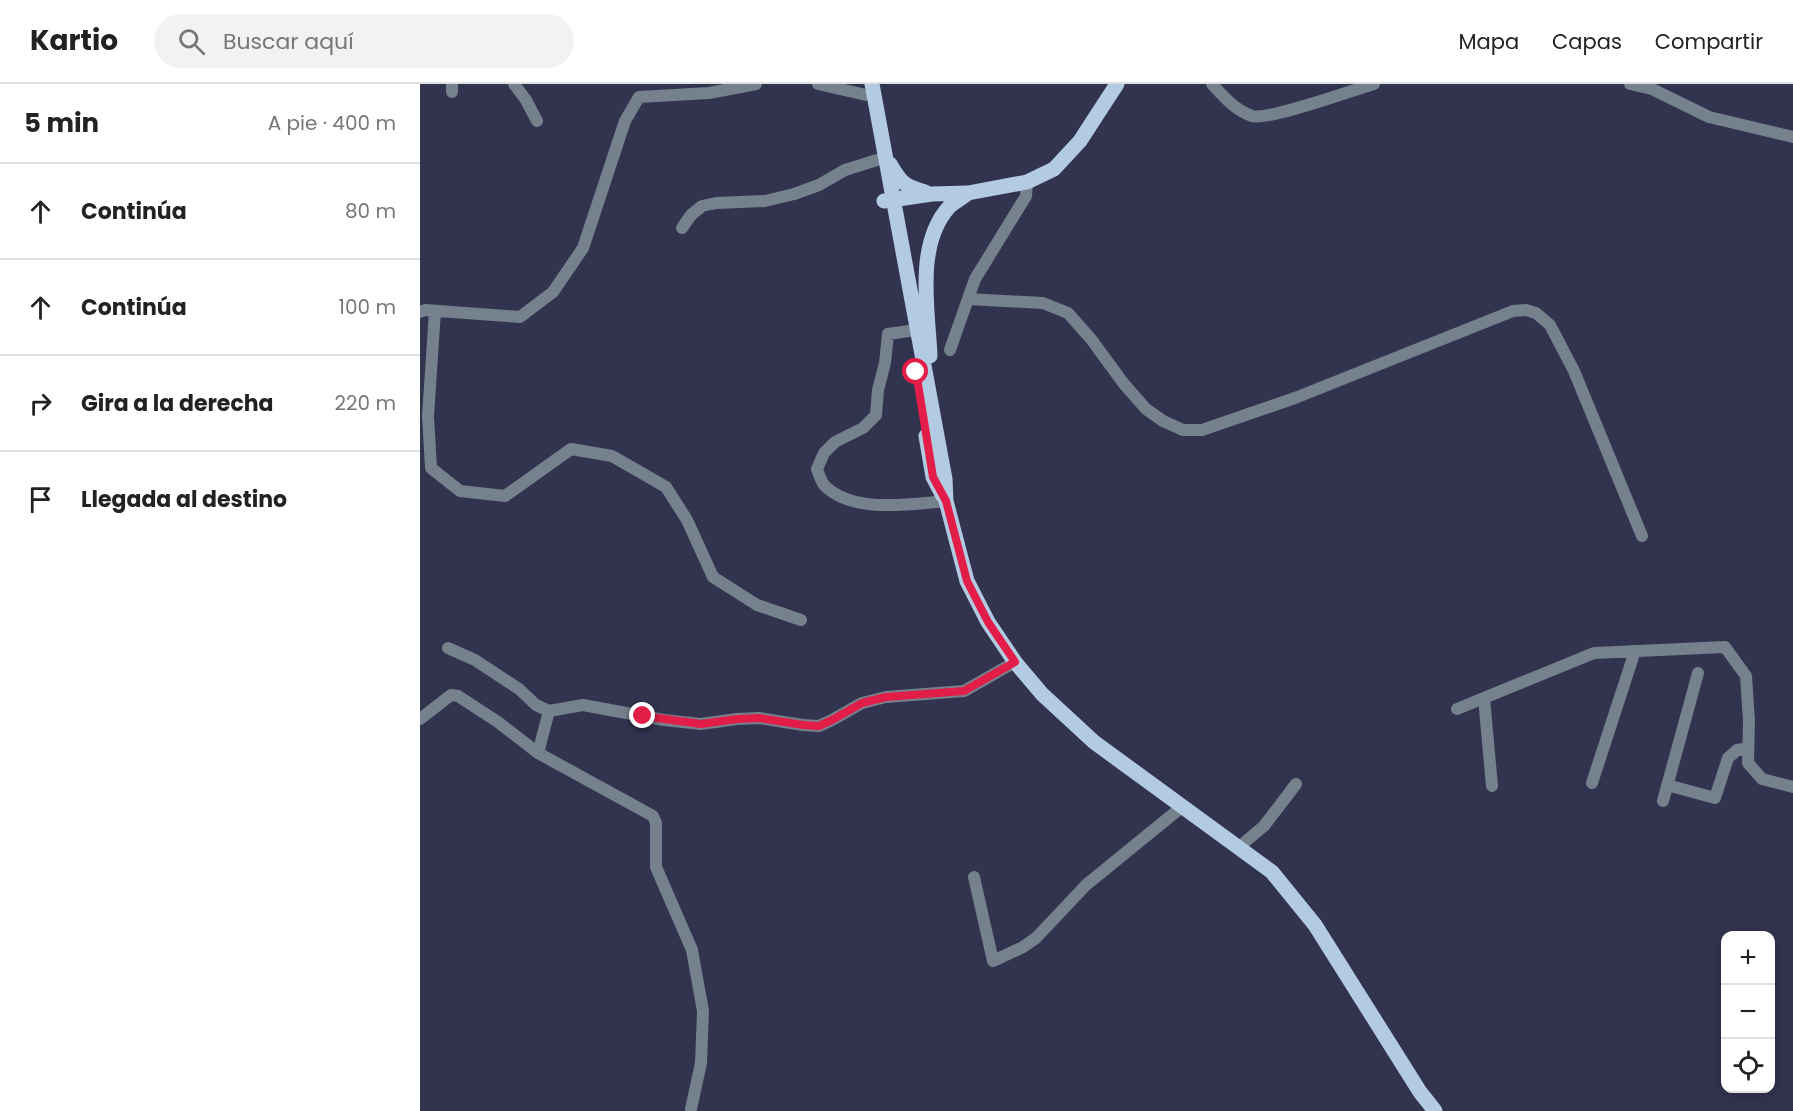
<!DOCTYPE html>
<html lang="es">
<meta charset="utf-8">
<style>
:root{--surface:#fff;--page:#f2f2f2;--text:#222;--muted:#767676;--line:#e0e0e0}
body{margin:0;font-family:Poppins,sans-serif;background:var(--page);color:var(--text)}
.controls{position:absolute;right:18px;bottom:18px;display:grid;overflow:hidden;border-radius:12px;box-shadow:0 3px 15px #0003}
.controls button{width:54px;height:54px;display:grid;place-items:center;padding:0;border:0;border-bottom:2px solid var(--line);background:var(--surface);color:var(--text);font:30px sans-serif}
.stop{position:absolute;width:18px;height:18px;margin:-14px;border:4px solid #e11d48;border-radius:50%;background:#fff}
.stop.end{background:#e11d48;border-color:#fff;box-shadow:0 2px 6px #0008}
.list{margin:0;padding:0;list-style:none}
h2{display:flex;justify-content:space-between;align-items:center;height:78px;margin:0;padding:0 24px;font-size:26px}
h2 small{font-size:20px;font-weight:400;color:var(--muted)}
.list li{display:grid;grid-template-columns:39px 1fr auto;gap:18px;align-items:center;box-sizing:border-box;height:96px;padding:0 24px;border-top:2px solid var(--line)}
.list b{display:block;font-size:22px;white-space:nowrap}
.list em{font-size:20px;font-style:normal;color:var(--muted)}
.icon{flex:none;width:33px;height:33px;fill:none;stroke:currentColor;stroke-width:2;stroke-linecap:round;stroke-linejoin:round}
.map{position:relative;flex:none;width:1373px;height:1027px;overflow:hidden}
header{display:flex;align-items:center;gap:36px;box-sizing:border-box;height:84px;padding:0 30px;background:var(--surface);border-bottom:2px solid var(--line)}
header strong{font-size:28px}
nav{display:flex;gap:33px;margin-inline-start:auto;font-size:21px}
.search{width:420px;height:54px;background:var(--page);display:flex;align-items:center;gap:15px;box-sizing:border-box;padding:0 21px;border-radius:33px;color:var(--muted);font-size:22px}
main{display:flex}
aside{flex:1;background:var(--surface)}
.map>svg:first-child{display:block}
.lines{fill:none;stroke-linecap:round;stroke-linejoin:round}
.minor{stroke:#75818c;stroke-width:12}
.major{stroke:#b3cbe2;stroke-width:15}
.route{stroke:#e11d48;stroke-width:8}
</style>
<header>
<strong>Kartio</strong>
<div class="search"><svg class="icon" aria-label="search" viewBox="0 0 24 24"><circle cx="10" cy="10" r="6"/><path d="M15 15l6 6"/></svg>Buscar aquí</div>
<nav><a>Mapa</a><a>Capas</a><a>Compartir</a></nav>
</header>
<main>
<aside>
<h2>5 min<small>A pie · 400 m</small></h2>
<ul class="list">
<li><svg class="icon" aria-label="ahead" viewBox="0 0 24 24"><path d="M12 20V5M6 11l6-6 6 6"/></svg><div><b>Continúa</b></div><em>80 m</em></li>
<li><svg class="icon" aria-label="ahead" viewBox="0 0 24 24"><path d="M12 20V5M6 11l6-6 6 6"/></svg><div><b>Continúa</b></div><em>100 m</em></li>
<li><svg class="icon" aria-label="right" viewBox="0 0 24 24"><path d="M7 20v-9h11M14 6l5 5-5 5"/></svg><div><b>Gira a la derecha</b></div><em>220 m</em></li>
<li><svg class="icon" aria-label="arrive" viewBox="0 0 24 24"><path d="M6 21V4h12l-3 4 3 4H6"/></svg><div><b>Llegada al destino</b></div></li>
</ul>
</aside>
<div class="map">
<svg width="1373" height="1027" viewBox="0 0 1373 1027">
<rect width="100%" height="100%" fill="#32334f"/>
<g class="lines">
<path class="minor" d="M32,0V8
M94,0L106,16L117,37
M398,0L446,11
M792,0C804,13 815,26 832,32C848,37 933,6 954,0
M1210,0L1232,5L1289,33L1373,53
M262,144L271,131L282,122L296,119L345,117L374,110L399,101L425,86L457,76
M548,215L623,219L648,229L671,255L704,300L726,325L743,337L763,346H782L875,314L1093,227L1106,226L1116,229L1130,241L1154,287L1222,452
M15,227L8,332L11,384L40,407L85,412L151,365L192,372L246,403L267,436L293,493L337,521L381,536
M0,228L5,226L100,233L133,208L163,164L205,37L219,13L289,9L336,0
M489,247L468,250L465,279L458,306L456,331L443,344L415,358L404,369L397,385C399,390 401,398 405,402C434,430 489,420 526,417
M530,266L555,195L606,112L607,98
M28,564L55,576L99,605L116,621L129,627L163,621L244,636L281,640L317,635L339,634L383,641L399,642L412,636L442,619L466,613L544,607L595,578
M1064,614L1072,702
M1037,625L1174,569L1305,563L1326,592L1329,637L1328,679L1342,695L1373,703
M0,635L31,611L38,612L78,638L118,669L233,732L236,739V783L272,866L283,927L281,979L271,1025
M118,669L129,627
M1172,699L1215,567
M1247,701L1295,714L1308,674L1317,666L1328,664
M1243,717L1278,589
M819,763L844,742L876,700
M554,793L573,877L603,863L616,854L666,801L763,722"/>
<path class="major" d="M452,0L525,395L526,417L547,497L568,538L595,578L622,610L674,658L852,788L895,841L1000,1008L1015,1027
M470,80C481,99 484,102 505,108
M464,117L512,110L548,109L607,98L634,85L660,57L697,0
M510,272C508,225 495,161 529,123C534,118 542,114 548,109
M506,352L513,393L523,412"/>
</g>
<g class="lines">
<path class="route" d="M223,632L281,640L317,635L339,634L383,641L399,642L412,636L442,619L466,613L544,607L595,578L568,538L547,497L526,417L513,393L496,288"/>
</g>
</svg>
<div class="controls">
<button>+</button>
<button>−</button>
<button><svg class="icon" aria-label="locate" viewBox="0 0 24 24"><circle cx="12" cy="12" r="6"/><path d="M12 2v4M12 18v4M2 12h4M18 12h4"/></svg></button>
</div>
<div class="stop" style="left:496px;top:288px"></div>
<div class="stop end" style="left:223px;top:632px"></div>
</div>
</main>
